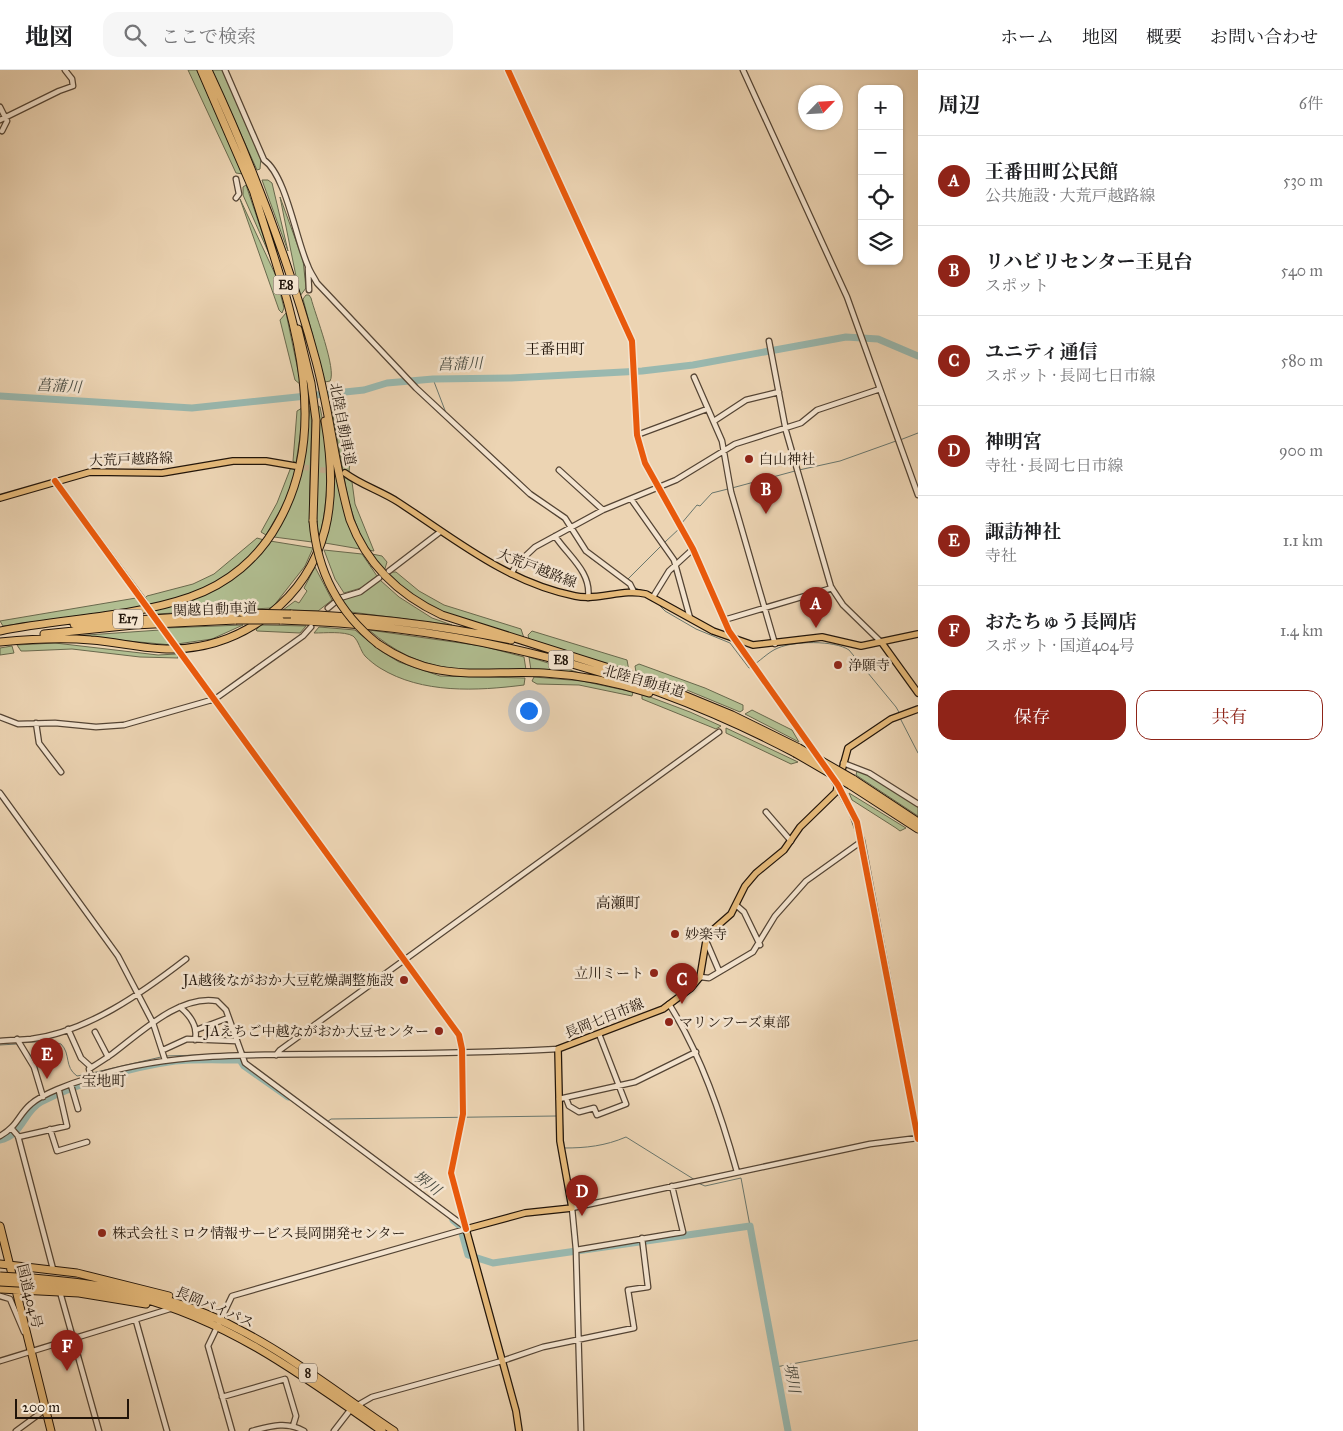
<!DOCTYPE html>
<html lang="ja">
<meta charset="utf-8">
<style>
:root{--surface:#fff;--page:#f6f6f6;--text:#202124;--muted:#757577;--line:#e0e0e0;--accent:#8f2418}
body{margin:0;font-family:"IM FELL Great Primer","Noto Serif JP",serif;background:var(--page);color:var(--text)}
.controls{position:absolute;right:15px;top:15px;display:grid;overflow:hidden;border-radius:10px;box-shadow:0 1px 4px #0004}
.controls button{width:45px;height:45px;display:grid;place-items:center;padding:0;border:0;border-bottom:1px solid var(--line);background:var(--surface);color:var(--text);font:25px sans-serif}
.compass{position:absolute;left:798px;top:15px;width:45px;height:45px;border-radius:50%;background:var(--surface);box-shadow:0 1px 4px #0004;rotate:65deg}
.scale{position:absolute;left:15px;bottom:12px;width:114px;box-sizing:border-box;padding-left:5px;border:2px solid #211409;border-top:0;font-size:14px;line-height:18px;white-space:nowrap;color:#211409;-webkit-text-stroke:4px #f3e3ce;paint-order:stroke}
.you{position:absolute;left:528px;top:640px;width:18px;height:18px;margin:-12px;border:4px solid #fff;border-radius:50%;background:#1a73e8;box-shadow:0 0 0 8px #1a73e833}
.badge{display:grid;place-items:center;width:32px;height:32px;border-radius:50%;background:var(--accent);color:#fff;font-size:16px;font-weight:700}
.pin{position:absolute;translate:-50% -41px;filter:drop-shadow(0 1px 2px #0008)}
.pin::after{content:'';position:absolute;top:26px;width:18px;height:15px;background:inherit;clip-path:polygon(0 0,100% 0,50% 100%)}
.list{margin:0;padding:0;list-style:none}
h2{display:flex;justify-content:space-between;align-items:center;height:65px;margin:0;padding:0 20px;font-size:21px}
h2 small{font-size:16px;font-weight:400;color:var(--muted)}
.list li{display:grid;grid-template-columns:32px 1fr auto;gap:15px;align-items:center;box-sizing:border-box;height:90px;padding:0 20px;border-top:1px solid var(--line)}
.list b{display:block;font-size:19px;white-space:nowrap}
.list p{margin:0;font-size:16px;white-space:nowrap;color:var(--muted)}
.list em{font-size:16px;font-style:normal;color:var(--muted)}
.actions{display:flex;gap:10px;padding:15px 20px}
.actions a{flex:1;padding:11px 0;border:1px solid var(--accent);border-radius:15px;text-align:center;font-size:18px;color:var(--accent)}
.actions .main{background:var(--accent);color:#fff}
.icon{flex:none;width:28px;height:28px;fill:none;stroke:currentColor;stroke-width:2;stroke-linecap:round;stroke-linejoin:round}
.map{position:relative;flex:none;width:918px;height:1361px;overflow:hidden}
header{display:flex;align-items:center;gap:30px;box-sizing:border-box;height:70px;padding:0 25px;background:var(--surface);border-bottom:1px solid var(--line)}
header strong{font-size:24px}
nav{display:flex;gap:28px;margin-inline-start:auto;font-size:18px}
.search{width:350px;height:45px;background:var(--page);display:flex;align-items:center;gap:12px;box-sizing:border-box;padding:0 18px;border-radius:15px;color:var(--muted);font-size:19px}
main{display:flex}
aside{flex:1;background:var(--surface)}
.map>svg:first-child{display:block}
.green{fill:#b1be91;stroke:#69694d}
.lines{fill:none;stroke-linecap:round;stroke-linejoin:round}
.stream{stroke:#69766d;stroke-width:1}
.river{stroke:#99b8af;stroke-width:7}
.minor-tunnel{stroke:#c3ae91;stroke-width:4.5;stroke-dasharray:4.5 2;stroke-linecap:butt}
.major-tunnel{stroke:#c3ae91;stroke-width:5.5;stroke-dasharray:5.5 3;stroke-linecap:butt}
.minor-casing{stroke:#544434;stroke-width:7}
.major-casing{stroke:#211409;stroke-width:8}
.highway-casing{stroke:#211409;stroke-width:9}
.minor{stroke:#f3e3ce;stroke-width:4.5}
.major{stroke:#e6ba7a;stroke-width:5.5}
.highway{stroke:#e6ba7a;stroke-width:7}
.highway-bridge-casing{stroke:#211409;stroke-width:9;stroke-linecap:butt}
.highway-bridge{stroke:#e6ba7a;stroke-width:7}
.cycleway-casing{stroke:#f3e3ce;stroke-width:9}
.cycleway{stroke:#e8590c;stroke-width:6}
.poi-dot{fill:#8f2418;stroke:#f3e3ce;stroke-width:2}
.labels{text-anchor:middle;stroke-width:5;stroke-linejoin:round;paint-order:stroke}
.shield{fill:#f3e3ce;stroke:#605244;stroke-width:1}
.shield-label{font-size:12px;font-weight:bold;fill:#211409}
.street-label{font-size:14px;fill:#211409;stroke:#f3e3ce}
.poi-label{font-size:14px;fill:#211409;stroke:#f3e3ce;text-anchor:start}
.neighbourhood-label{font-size:15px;fill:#211409;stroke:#f3e3ce}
.water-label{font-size:15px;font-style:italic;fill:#4b4d43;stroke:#f3e3ce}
</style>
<header>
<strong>地図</strong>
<div class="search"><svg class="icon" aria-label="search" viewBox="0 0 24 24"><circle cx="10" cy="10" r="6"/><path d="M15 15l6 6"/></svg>ここで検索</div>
<nav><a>ホーム</a><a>地図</a><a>概要</a><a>お問い合わせ</a></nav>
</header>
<main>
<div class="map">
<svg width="918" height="1361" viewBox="0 0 918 1361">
<rect width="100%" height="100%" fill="#ecd4b3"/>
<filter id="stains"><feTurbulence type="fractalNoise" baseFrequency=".004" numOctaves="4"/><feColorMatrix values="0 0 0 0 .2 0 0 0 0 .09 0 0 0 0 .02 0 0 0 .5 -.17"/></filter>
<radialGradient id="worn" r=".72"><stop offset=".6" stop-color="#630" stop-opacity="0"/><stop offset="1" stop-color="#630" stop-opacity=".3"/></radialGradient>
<path class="green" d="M188,0H197L243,104L236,103Z
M212,0H223L261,87L260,99L257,100Z
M262,110H268L272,113L288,181Z
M246,115L270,186L243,125V117Z
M280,127L303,190L306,218L300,226Z
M240,129L276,206L284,238L282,243L279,240Z
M306,225H309L311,228C315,244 337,300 330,311L325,312L303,229Z
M286,243L301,315L295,310L280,250Z
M331,335H338L341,342L350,392L349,402L343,401Z
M310,336H311C313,381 306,427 312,472L274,467C297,426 306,383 310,336Z
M318,336L320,337C329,380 330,426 319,469C311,425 323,380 318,336Z
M302,338L301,360L296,393L293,391L297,341Z
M291,397L297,398L286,430L266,465L261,462L277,433Z
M334,402L337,403L347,451L360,479L325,473L333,430Z
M344,407L352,412L355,434L374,481L368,480C355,456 348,433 344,407Z
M257,468L264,470C241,500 207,521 171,530C164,532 155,535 148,534L145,528L147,526L193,514L214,504Z
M270,471L313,478L305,496L272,538L155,544L153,541L208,523Z
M324,480L362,484L377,506L361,518L344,523L335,509Z
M372,484L382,486L387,492L384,502Z
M315,497L332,530L318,541L283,540L295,531L299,533L307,521L304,518Z
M391,502H396L419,521L444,535L521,559L524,568L443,543L416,529L387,505Z
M380,510L399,527L432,548L452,555L351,542L341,530L363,523Z
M136,528L140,529L143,537L3,556L0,551Z
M243,555L212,569L177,574L166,558Z
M261,555L306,556L300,563L257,561L256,560Z
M319,557L355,560L381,581L399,592L440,606L525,608L524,615C477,621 422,624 380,598C375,595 369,590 365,586C360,580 359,571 353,566C344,561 325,563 314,563Z
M160,560L172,575L73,566Z
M369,560L482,576L524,587L526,600C460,600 422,605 369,560Z
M532,561L627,590L629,601L529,569L528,565Z
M55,573L158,585L177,584L178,588L140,587L72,579L26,581H21L17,575Z
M12,576L14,583L0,585V578Z
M529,587L586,605L559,601L531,600Z
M639,594L705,618L743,635V640L740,642L682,618L636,602L635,596Z
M534,607L582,611L633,622L632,626L579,615L537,614L532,611Z
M642,624L690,642L721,656L716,659L642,629Z
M752,640L792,660L799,672L745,644Z
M726,658L798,692L791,694L726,663Z
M857,701L867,704L918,737V746L856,705Z
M849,723L906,758L900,761L896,758L852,730Z"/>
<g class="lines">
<path class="stream" d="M433,309L446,343
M447,349L525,423L564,451
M900,370L918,363
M799,400L840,391L896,371
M732,418L795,401
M681,454L697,435L700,436L712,423L728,419
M577,471L589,487L628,515
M665,472L680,458
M628,509L662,475
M634,517L641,521
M645,526L652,531
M656,532L665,541L696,559L730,573L749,598L752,597
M755,594C762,589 770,581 778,578C794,571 834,570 849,580L896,637L900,644
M900,648L918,683
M21,973L49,971L61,974C71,984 64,997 77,1006L88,1004
M0,975L17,974
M165,986L236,984
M92,1003L161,987
M561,1046H562L564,1078C586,1078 605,1076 626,1067L695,1110
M327,1052L331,1049L557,1046
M359,1075L451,1143
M698,1113L705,1116L741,1108L750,1156
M776,1297L918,1270"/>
<path class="river" d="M0,326L192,338L364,320L387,313L433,309L511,308L642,301L693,295L846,267L878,269L918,286
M0,1070C22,1066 24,1041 41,1032C80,1012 132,997 175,991C196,989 219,990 240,990L244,996L288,1027
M453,1150L460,1156L468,1185L493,1193L750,1156L788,1361"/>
<path class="minor-tunnel" d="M144,531L164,561"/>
<path class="major-tunnel" d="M295,396L343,403"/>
<g class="minor-casing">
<path id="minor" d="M225,0L264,90C286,105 296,170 308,196C310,202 314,207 317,213L416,318L530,424L565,448L586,481L630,514L634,522
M508,0L632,271L637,365L645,393L693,479L729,561L818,687
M743,0L847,227L918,425
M0,37L7,51L2,61
M0,50L59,21L73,16L72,9L65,0
M236,128L239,124L236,109
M308,198L309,220
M769,271L786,361L831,517L843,535L881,572
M694,307L722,371L731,422L775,574
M714,351L746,330L779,322
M637,365L707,339
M559,400L603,440
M55,411L144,531
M631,429L674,490L690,548
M555,466C568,486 592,502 588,528
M389,501L440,462
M511,504L517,494L535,477L603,440L676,410L735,374L801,353L817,340L880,319
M653,527L669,501L693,479
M328,538L340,528L360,522L379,508
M724,550L832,518
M164,561L173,573
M180,583L459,965L462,979L463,1044L451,1103L466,1159
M0,647L18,654L55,653L96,657L124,655L215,629L303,566L311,557
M36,653L39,673L61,702
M843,693L869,703L918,734
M831,705L852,743L862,771L918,1069
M0,723L118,886L153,953L165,990
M766,742L791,771
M736,835L744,842L760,875
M707,873L719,901
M700,907L709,908L753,882L775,846L806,811L862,771
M669,934C701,985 721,1044 737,1102
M180,937C191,946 198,957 195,970
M68,959L81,988L91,997
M196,960L228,948
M95,962L108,987
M17,969L34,997L43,1027
M0,971C10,970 20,970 31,969C87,962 142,923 186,889
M163,980L187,969L236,971
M276,985L280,980L719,662
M91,1007L89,999C97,994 105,989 112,984C139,964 180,924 217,931L226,940L245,993L464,1156
M71,1015L78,1039
M566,1028L569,1036L579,1042L594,1038L597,1045L626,1034L599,964
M559,1029L635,1012L696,982
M12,1059L18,1066L53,1199
M50,1059L57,1081L87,1072
M0,1066C18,1056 18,1045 31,1034C42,1024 72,1013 86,1009C165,982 249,985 330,984C406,984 482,983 558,979
M18,1067L67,1056L59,1021
M576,1180L683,1162L672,1116
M60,1222L99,1361
M0,1226L10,1229L24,1262
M136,1251L167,1361
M0,1291L173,1238
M222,1327L285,1309L296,1346L293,1356
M16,1361L46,1339
M232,1361L208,1276L232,1226L466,1159
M252,1361C271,1356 287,1351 304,1361
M334,1361L351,1339L372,1327L502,1291L543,1277L634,1258L628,1220L648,1217L642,1168
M581,1361L576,1180L572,1138L870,1074L918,1068"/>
</g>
<g class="major-casing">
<path id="major" d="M345,403C361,415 381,421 398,432C455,469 506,512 575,526C599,531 623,518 646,524L713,561L753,575L822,567L861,576L918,564
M0,428L90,402L162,403L233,391H266L295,396
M882,573L918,623
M519,1361L516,1341L466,1159L525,1143L572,1138L560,1071L558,979L663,939L691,918L700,907L707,865L731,844L745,816L756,803L784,780L800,757L836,722L848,678L891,649L918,639"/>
</g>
<g class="highway-casing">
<path id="highway" d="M201,0L256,127
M208,0C252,94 289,191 316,291C330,343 335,398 350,450C367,495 399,525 442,545L647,610L732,645L799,678
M298,259L311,313L316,350L313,451
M291,544C365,546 438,555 511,570
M280,550C461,555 636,599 795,683
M74,554L243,543
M0,561C63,548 129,548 190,527C228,514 259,488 278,453C337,349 286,228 254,123
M44,564L134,555L236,550
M0,572C31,569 60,567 91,570C119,572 147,580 174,579C244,577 307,529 325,460C334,425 331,386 325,351
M378,574C436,614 479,600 544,603C580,605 615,612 649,623
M853,709L918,752
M850,715L918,759
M0,1156L51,1361
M0,1194L77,1203L169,1226
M33,1208C104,1214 175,1225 238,1259C293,1287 343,1327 394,1361
M35,1214C69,1217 103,1219 137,1227C230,1251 305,1307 382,1361
M0,1219L79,1223L146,1234"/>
</g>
<use href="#minor" class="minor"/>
<use href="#major" class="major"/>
<use href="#highway" class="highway"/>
<g class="highway-bridge-casing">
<path id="highway-bridge" d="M313,451C317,501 339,543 378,574
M243,543L291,544
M236,550H280
M799,678L853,709
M795,683L850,715
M0,1206L33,1208
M0,1212L35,1214"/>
</g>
<use href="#highway-bridge" class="highway-bridge"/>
<g class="cycleway-casing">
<path id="cycleway" d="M508,0L632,271L637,365L645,393L693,479L729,561L838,715L857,752L918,1069
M55,411L459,965L462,979L463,1044L451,1103L466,1159"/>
</g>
<use href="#cycleway" class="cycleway"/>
</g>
<g class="poi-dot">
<circle cx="749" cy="389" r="5"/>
<circle cx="838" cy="595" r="5"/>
<circle cx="675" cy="864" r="5"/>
<circle cx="654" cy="903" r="5"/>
<circle cx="404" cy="910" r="5"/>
<circle cx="669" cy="952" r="5"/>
<circle cx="439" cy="961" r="5"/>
<circle cx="102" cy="1163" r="5"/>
</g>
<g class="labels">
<g class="shield">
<rect x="273.5" y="205.5" width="25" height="19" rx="4"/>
<rect x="113" y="539.5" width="30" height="19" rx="4"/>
<rect x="548.5" y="580.5" width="25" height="19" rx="4"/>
<rect x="299" y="1293.5" width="18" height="19" rx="4"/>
</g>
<g class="shield-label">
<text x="286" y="219">E8</text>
<text x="128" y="553">E17</text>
<text x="561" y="594">E8</text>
<text x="308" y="1307">8</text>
</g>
<g class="street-label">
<text transform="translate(343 354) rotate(79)" y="5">北陸自動車道</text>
<text transform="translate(131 389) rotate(-2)" y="5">大荒戸越路線</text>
<text transform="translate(537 498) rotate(21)" y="5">大荒戸越路線</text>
<text transform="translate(215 539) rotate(-2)" y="5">関越自動車道</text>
<text transform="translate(644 611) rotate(16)" y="5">北陸自動車道</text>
<text transform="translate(604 948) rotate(-22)" y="5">長岡七日市線</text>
<text transform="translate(30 1226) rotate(76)" y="5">国道404号</text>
<text transform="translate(215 1237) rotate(23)" y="5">長岡バイパス</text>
</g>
<g class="poi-label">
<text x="759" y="394">白山神社</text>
<text x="848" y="600">浄願寺</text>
<text x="685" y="869">妙楽寺</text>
<text x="644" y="908" text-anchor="end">立川ミート</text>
<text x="394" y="915" text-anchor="end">JA越後ながおか大豆乾燥調整施設</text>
<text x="679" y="957">マリンフーズ東部</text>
<text x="429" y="966" text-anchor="end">JAえちご中越ながおか大豆センター</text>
<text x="112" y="1168">株式会社ミロク情報サービス長岡開発センター</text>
</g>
<g class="neighbourhood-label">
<text x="555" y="284">王番田町</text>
<text x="618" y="838">高瀬町</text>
<text x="104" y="1016">宝地町</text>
</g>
<g class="water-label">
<text transform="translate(460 294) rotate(-2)" y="5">菖蒲川</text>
<text transform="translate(59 316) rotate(3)" y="5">菖蒲川</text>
<text transform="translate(427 1113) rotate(37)" y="5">堺川</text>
<text transform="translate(792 1308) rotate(79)" y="5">堺川</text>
</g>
</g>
<rect width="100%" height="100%" filter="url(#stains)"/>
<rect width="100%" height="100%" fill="url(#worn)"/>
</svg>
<div class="controls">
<button>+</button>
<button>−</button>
<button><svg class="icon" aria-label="locate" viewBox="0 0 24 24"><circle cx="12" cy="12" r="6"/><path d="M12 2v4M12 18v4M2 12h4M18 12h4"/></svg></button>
<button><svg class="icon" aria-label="layers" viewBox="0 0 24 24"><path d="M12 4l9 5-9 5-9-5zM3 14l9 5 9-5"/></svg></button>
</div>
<svg class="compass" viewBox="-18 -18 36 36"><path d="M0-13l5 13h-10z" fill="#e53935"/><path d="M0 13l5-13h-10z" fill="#757577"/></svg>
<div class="scale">200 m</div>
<div class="you"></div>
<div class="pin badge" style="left:816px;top:558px">A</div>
<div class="pin badge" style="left:766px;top:444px">B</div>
<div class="pin badge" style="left:682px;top:934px">C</div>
<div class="pin badge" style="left:582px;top:1146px">D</div>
<div class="pin badge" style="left:47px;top:1009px">E</div>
<div class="pin badge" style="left:67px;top:1301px">F</div>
</div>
<aside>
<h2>周辺<small>6件</small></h2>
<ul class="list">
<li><span class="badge">A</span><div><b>王番田町公民館</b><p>公共施設 · 大荒戸越路線</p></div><em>530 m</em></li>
<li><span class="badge">B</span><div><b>リハビリセンター王見台</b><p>スポット</p></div><em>540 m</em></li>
<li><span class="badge">C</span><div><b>ユニティ通信</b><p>スポット · 長岡七日市線</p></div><em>580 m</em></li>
<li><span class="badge">D</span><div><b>神明宮</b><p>寺社 · 長岡七日市線</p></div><em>900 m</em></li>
<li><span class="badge">E</span><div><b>諏訪神社</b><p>寺社</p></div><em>1.1 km</em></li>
<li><span class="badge">F</span><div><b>おたちゅう長岡店</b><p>スポット · 国道404号</p></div><em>1.4 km</em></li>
</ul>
<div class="actions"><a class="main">保存</a><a>共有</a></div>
</aside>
</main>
